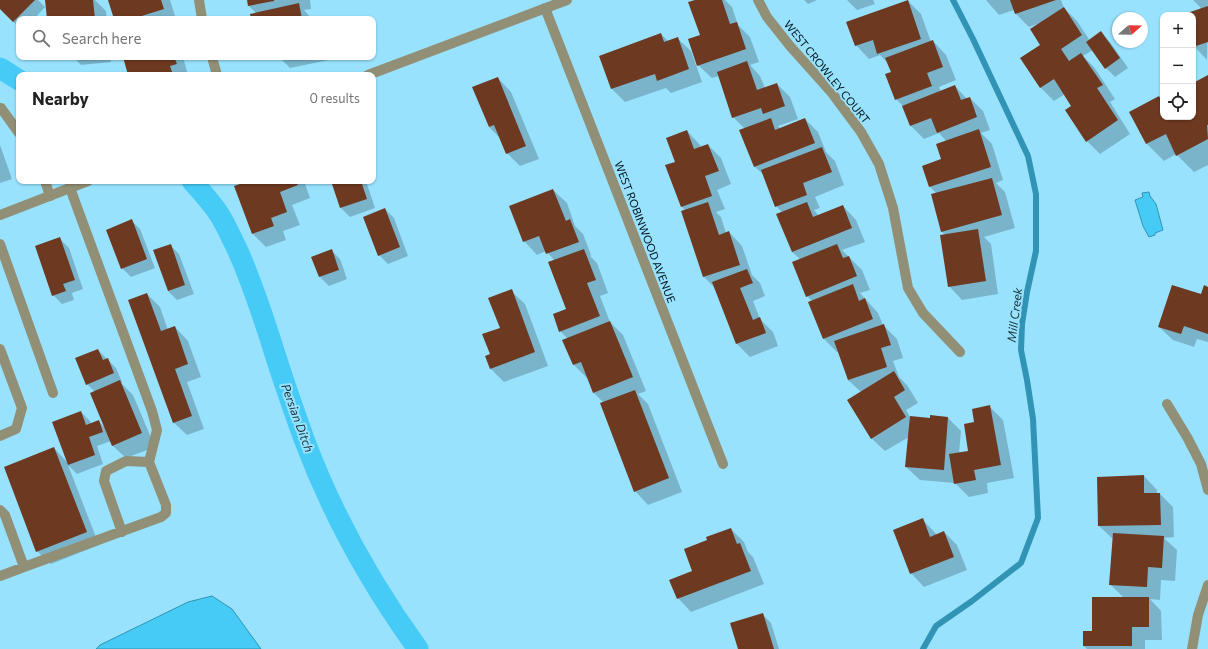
<!DOCTYPE html>
<meta charset="utf-8">
<style>
:root{--surface:#fff;--page:#f6f6f6;--text:#222;--muted:#767676;--line:#e0e0e0}
body{margin:0;font-family:Commissioner,sans-serif;background:var(--page);color:var(--text)}
.controls{position:absolute;right:12px;top:12px;display:grid;overflow:hidden;border-radius:8px;box-shadow:0 1px 3px #0004}
.controls button{width:36px;height:36px;display:grid;place-items:center;padding:0;border:0;border-bottom:1px solid var(--line);background:var(--surface);color:var(--text);font:20px sans-serif}
.compass{position:absolute;left:1112px;top:12px;width:36px;height:36px;border-radius:50%;background:var(--surface);box-shadow:0 1px 3px #0004;rotate:70deg}
.list{margin:0;padding:0;list-style:none}
h2{display:flex;justify-content:space-between;align-items:center;height:52px;margin:0;padding:0 16px;font-size:17px}
h2 small{font-size:13px;font-weight:400;color:var(--muted)}
.icon{flex:none;width:22px;height:22px;fill:none;stroke:currentColor;stroke-width:2;stroke-linecap:round;stroke-linejoin:round}
.map{position:relative;flex:none;width:1208px;height:649px;overflow:hidden}
.search{position:absolute;background:var(--surface);box-shadow:0 1px 3px #0004;left:16px;top:16px;width:360px;height:44px;display:flex;align-items:center;gap:10px;box-sizing:border-box;padding:0 14px;border-radius:8px;color:var(--muted);font-size:15px}
.panel{position:absolute;background:var(--surface);box-shadow:0 1px 3px #0004;left:16px;top:72px;width:360px;height:112px;border-radius:8px}
.map>svg:first-child{display:block}
.water{fill:#46cbf6;stroke:#3194b4}
.shadow{fill:#0003}
.lines{fill:none;stroke-linecap:round;stroke-linejoin:round}
.stream{stroke:#3194b4;stroke-width:6}
.canal{stroke:#46cbf6;stroke-width:21}
.building{fill:#6e3921}
.service{stroke:#918f75;stroke-width:10}
.minor{stroke:#918f75;stroke-width:10}
.labels{text-anchor:middle;stroke-width:4;stroke-linejoin:round;paint-order:stroke}
.street-label{font-size:11px;fill:#00131b;stroke:#98e2fe}
.water-label{font-size:12px;font-style:italic;fill:#16313b;stroke:#98e2fe}
</style>
<div class="map">
<svg width="1208" height="649" viewBox="0 0 1208 649">
<rect width="100%" height="100%" fill="#98e2fe"/>
<path class="water" d="M1149,192L1150,196L1156,204L1163,230L1155,233V235L1149,237L1143,226L1135,200L1143,197L1142,193Z
M212,596L232,609L261,649H96L100,645L188,602Z"/>
<path class="shadow" d="M0,0H38L45,7L34,19H19V27L0,9Z
M46,0H95L106,11L107,19H48Z
M109,0H170L176,19H115Z
M248,0H310L311,9L304,10L312,19H252L257,14L249,6Z
M698,0H725L732,7L738,25L750,37L759,62L750,65L760,76L765,88L777,84L790,97L798,119L778,126L781,129L805,119L818,132L826,152L835,161L844,185L815,197L820,208L814,210L819,216L843,206L856,220L865,242L842,250L862,270L870,290L860,293L878,313L883,325L897,339L903,358L893,361L899,377L907,385L918,403L906,410L910,417L931,419L948,418L961,431L959,453L970,451L976,423L990,407L1003,420L1014,478L987,483L988,493L969,497L955,483L920,480L906,467L909,437L885,451L871,438L861,392L848,380L839,351L837,352L824,339L812,301L807,296L800,259L792,252L783,213L776,206L765,176L755,167L741,131L745,129L733,117L719,76L712,78L698,65L701,36Z
M804,0H817L808,4Z
M847,0H873L875,4L857,10Z
M986,0H1061L1064,8L1077,21L1090,41L1101,33L1110,42L1128,68L1115,77L1106,68L1093,50L1083,56L1094,67L1115,99L1110,102L1130,134L1100,154L1087,141L1073,106L1065,94L1054,101L1041,88L1022,58L1041,45L1040,23L1029,27L1015,13L1014,10L999,15Z
M1193,0H1208L1207,60L1194,46L1193,44V15H1183L1202,9Z
M908,1L921,14L931,42L933,41L946,55L956,80L939,87L941,92L955,86L967,99L970,98L983,111L990,130L981,133L992,144L1003,180L996,183L1005,192L1015,228L984,237L991,244L998,294L962,300L949,286L946,235L942,232L937,194L930,187L923,166L942,160L946,141L939,133L924,139L911,126L903,106L896,99L892,73L889,64L880,55L869,59L856,45Z
M661,34L668,41L677,38L691,51L702,82L671,93L666,88L625,102L612,89L600,56Z
M73,57H110L111,62L81,65Z
M127,57H183L188,75H129Z
M279,57H328L329,60L290,68Z
M1208,77V165L1194,172L1176,154L1164,161L1147,144L1159,98L1163,102V117H1193V84Z
M498,78L511,92L539,159L520,166L507,153L500,138L489,127Z
M687,131L700,145L701,148L708,145L721,158L731,184L717,190L725,209L716,212L721,217L726,233L729,232L742,246L752,275L760,283L765,296L753,301L760,319L773,332L778,346L750,357L737,344L715,288L704,277L682,212L686,211L682,207L676,162Z
M0,145L12,179L0,183Z
M252,181H304L310,198L292,205L300,225L283,231L286,240L266,247L253,234Z
M332,181H366L375,208L350,217L341,208Z
M553,190L567,203L575,226L583,234L591,255L590,256L597,263L608,293L600,296L610,322L623,335L646,391L638,394L648,404L682,492L648,505L635,491L604,403L594,393L588,377L587,378L574,365L568,339L560,331L567,310L555,261L546,251L537,255L524,241Z
M385,209L394,218L408,256L388,264L379,255Z
M131,220L140,229L155,268L131,277L122,268Z
M60,239L69,248L83,289L72,293L74,300L62,304L53,295Z
M170,245L179,254L194,294L177,300L168,291Z
M331,250L340,259L347,279L329,286L320,277Z
M1208,288V342L1197,339L1194,347L1173,340L1159,327L1201,296Z
M511,291L525,304L548,366L504,382L491,369V354L501,329Z
M147,294L160,307L168,330L175,327L188,341L201,377L187,382L204,429L187,435L173,422Z
M98,350L116,368L122,382L121,383L133,395L155,447L126,458L112,445L111,441L97,446L103,464L77,474L68,465L99,545L51,564L37,551L54,448L67,462L81,412L90,421L91,424L99,421L105,428L95,392L87,384Z
M1144,476L1157,490V494H1160L1173,507L1174,537L1164,538L1177,550L1175,581L1161,580L1160,600L1150,599L1161,611L1162,640H1145V649H1087L1084,646L1093,632L1124,598L1110,584L1113,539L1099,526Z
M923,520L937,535L944,532L957,545L967,570L924,587L911,573Z
M731,529L744,542L748,552L753,557L764,584L691,612L678,598L694,572L708,541Z
M762,614L771,623L779,649H739Z"/>
<g class="lines">
<path class="stream" d="M923,649L936,626L972,601L1021,563L1038,518L1033,419L1027,380L1021,350L1022,324L1027,292L1036,251V194L1028,156L973,39L953,0"/>
<path class="canal" d="M0,68L19,80
M192,181C201,191 211,202 219,214C226,225 232,239 238,251C253,285 264,319 275,354C284,383 294,411 304,439C332,514 371,584 418,649"/>
</g>
<path class="building" d="M0,0H35L13,22L0,9Z
M45,0H93L95,19H47Z
M108,0H161L164,9L132,19H114Z
M247,0H274V1L248,6Z
M695,0H722L730,24L737,22L746,49L697,66L688,39L700,35L688,2Z
M908,0L921,39L877,54L873,40L855,46L846,22Z
M1010,0H1056L1015,14Z
M299,3L302,19H251L250,14Z
M1208,6V42L1193,47V15H1181Z
M1064,7L1082,35L1061,49L1069,61L1081,53L1103,85L1097,88L1118,120L1086,142L1065,110L1071,106L1054,79L1040,88L1020,58L1040,45L1030,29Z
M1101,31L1120,58L1105,69L1086,42Z
M661,33L664,42L678,37L689,69L657,81L655,74L611,89L599,56Z
M933,40L943,67L927,73L932,86L895,100L885,74L891,72L885,58Z
M123,57H174L177,64L170,66L173,75H128Z
M747,61L757,90L777,83L785,106L763,114L761,108L732,118L717,72Z
M1208,75V125H1207L1208,139L1176,156L1166,134L1146,144L1129,112L1159,96L1163,104V117H1193V83Z
M498,77L526,146L506,154L494,125L489,127L472,87Z
M955,85L961,100L970,97L977,117L937,133L931,118L910,126L902,106Z
M771,118L775,130L805,118L815,143L754,167L739,130Z
M979,129L991,167L929,187L922,166L941,159L936,144Z
M687,130L694,149L708,144L719,171L705,176L712,196L681,207L665,165L675,162L666,138Z
M822,147L832,172L803,183L807,195L775,207L761,170Z
M992,178L1002,215L941,232L931,194Z
M249,181H296L298,185L280,192L287,212L271,218L274,226L252,234L234,186Z
M331,181H361L367,199L340,208Z
M553,189L566,221L570,219L579,242L546,254L539,236L523,242L509,206Z
M708,202L719,235L729,231L740,265L703,277L681,211Z
M807,202L813,217L843,205L852,228L792,252L776,214Z
M385,208L400,247L378,256L363,217Z
M132,219L147,259L121,269L106,230Z
M978,229L986,281L948,287L940,235Z
M60,237L75,280L63,284L66,291L52,296L35,246Z
M171,244L185,285L168,291L153,250Z
M837,244L843,258L849,256L857,276L806,297L792,262Z
M332,249L339,270L319,277L311,257Z
M584,249L596,280L587,283L600,316L559,332L553,314L566,309L548,262Z
M747,269L753,283L740,288L753,320L760,317L766,333L736,344L712,282Z
M853,284L859,301L865,298L873,319L823,339L808,302Z
M1172,285L1201,294L1204,285L1208,287V334L1184,326L1181,334L1158,327Z
M512,289L535,352L490,369L485,356L490,354L482,334L500,328L488,298Z
M147,293L161,331L175,326L188,364L175,369L192,416L173,423L128,300Z
M610,321L633,377L593,393L581,362L573,365L562,340Z
M884,324L891,345L881,348L887,367L848,380L834,341Z
M98,349L103,360L108,358L114,373L86,385L75,358Z
M894,371L905,390L894,397L906,417L871,439L847,400Z
M120,380L142,433L112,446L90,393Z
M635,390L669,478L634,492L600,403Z
M990,405L1001,465L974,470L976,480L954,484L949,454L968,451L964,424L974,422L972,409Z
M81,411L86,425L99,420L103,432L89,437L95,455L68,465L52,422Z
M930,415L948,417L944,470L905,467L910,416L930,418Z
M54,447L87,532L36,552L4,467Z
M1144,475V493H1160L1161,525L1098,526L1097,477Z
M923,518L930,537L944,531L954,557L910,574L893,530Z
M731,528L737,544L740,543L751,571L677,599L669,580L692,571L684,549L707,540L706,537Z
M1113,533L1164,536L1162,568L1148,567L1147,587L1109,585Z
M1092,597H1149V627H1132V646H1083V631H1092Z
M763,613L774,649H738L730,623Z"/>
<g class="lines">
<path class="service" d="M1,108L19,133
M45,181L50,196
M0,244L53,393
M0,349L22,408L16,429L0,436
M0,510L5,515L24,567L161,517L166,513V505L149,462L157,430L152,411L70,188
M122,532L104,481L106,471L126,461L149,462
M0,576L24,567"/>
<path class="minor" d="M199,0L202,19
M758,0L767,17L790,46L832,93L861,132L879,164L893,208L908,288L923,313L960,352
M545,8L723,464
M212,57L217,75
M368,75L567,0
M0,215L88,181
M1167,404L1187,437L1201,464L1208,490
M1192,649L1198,615L1208,585"/>
</g>
<g class="labels">
<g class="street-label">
<text transform="translate(827 72) rotate(51)" y="4">WEST CROWLEY COURT</text>
<text transform="translate(645 232) rotate(69)" y="4">WEST ROBINWOOD AVENUE</text>
</g>
<g class="water-label">
<text transform="translate(1015 315) rotate(-83)" y="4">Mill Creek</text>
<text transform="translate(297 418) rotate(70)" y="4">Persian Ditch</text>
</g>
</g>
</svg>
<div class="controls">
<button>+</button>
<button>−</button>
<button><svg class="icon" aria-label="locate" viewBox="0 0 24 24"><circle cx="12" cy="12" r="6"/><path d="M12 2v4M12 18v4M2 12h4M18 12h4"/></svg></button>
</div>
<svg class="compass" viewBox="-18 -18 36 36"><path d="M0-13l5 13h-10z" fill="#e53935"/><path d="M0 13l5-13h-10z" fill="#767676"/></svg>
<div class="search"><svg class="icon" aria-label="search" viewBox="0 0 24 24"><circle cx="10" cy="10" r="6"/><path d="M15 15l6 6"/></svg>Search here</div>
<section class="panel">
<h2>Nearby<small>0 results</small></h2>
<ul class="list">
</ul>
</section>
</div>
